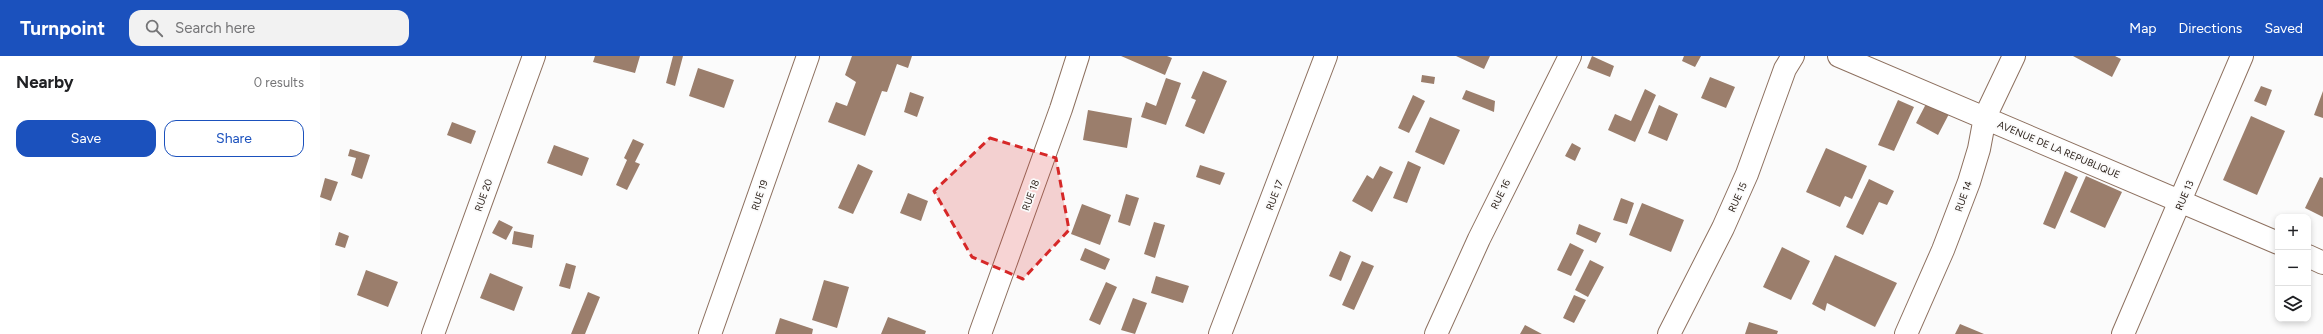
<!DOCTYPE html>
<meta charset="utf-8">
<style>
:root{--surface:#fff;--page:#f2f2f2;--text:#202124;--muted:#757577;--line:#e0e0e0;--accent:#1b51bd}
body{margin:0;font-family:Figtree,sans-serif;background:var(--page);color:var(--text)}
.controls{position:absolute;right:12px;bottom:12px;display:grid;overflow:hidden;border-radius:8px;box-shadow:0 2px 6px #0003}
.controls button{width:36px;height:36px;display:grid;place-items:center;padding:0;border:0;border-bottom:1px solid var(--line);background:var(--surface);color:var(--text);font:20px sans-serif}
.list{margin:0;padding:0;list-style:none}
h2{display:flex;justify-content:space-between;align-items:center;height:52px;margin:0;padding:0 16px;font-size:17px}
h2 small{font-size:13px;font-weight:400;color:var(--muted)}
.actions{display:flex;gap:8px;padding:12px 16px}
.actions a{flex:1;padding:9px 0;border:1px solid var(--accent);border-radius:12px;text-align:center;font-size:14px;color:var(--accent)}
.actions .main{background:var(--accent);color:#fff}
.icon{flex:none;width:22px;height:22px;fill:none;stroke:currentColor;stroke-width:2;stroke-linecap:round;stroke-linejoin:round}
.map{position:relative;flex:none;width:2003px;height:278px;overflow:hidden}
header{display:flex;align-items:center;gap:24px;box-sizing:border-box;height:56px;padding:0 20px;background:var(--accent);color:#fff}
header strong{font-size:19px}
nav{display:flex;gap:22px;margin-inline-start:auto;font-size:14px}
.search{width:280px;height:36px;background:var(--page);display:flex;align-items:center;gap:10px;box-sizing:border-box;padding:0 14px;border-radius:12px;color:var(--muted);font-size:15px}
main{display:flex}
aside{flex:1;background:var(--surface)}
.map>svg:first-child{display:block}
.building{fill:#9b7e6c}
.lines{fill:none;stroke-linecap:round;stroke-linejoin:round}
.minor-casing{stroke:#8d705f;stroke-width:24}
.minor{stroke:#fff;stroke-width:22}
.marked{fill:#d62828;fill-opacity:0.2;stroke:#d62828;stroke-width:3;stroke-dasharray:8 5;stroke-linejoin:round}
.labels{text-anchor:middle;stroke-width:3.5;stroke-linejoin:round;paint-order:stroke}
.street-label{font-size:10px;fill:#281d16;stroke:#fbfbfb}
</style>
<header>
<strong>Turnpoint</strong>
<div class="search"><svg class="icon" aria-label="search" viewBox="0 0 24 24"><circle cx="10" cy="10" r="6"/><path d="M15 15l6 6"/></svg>Search here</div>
<nav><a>Map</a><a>Directions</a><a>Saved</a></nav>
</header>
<main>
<aside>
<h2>Nearby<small>0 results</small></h2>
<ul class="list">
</ul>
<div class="actions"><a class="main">Save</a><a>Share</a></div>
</aside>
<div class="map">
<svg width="2003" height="278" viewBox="0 0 2003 278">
<rect width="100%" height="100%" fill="#fbfbfb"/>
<path class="building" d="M275,0H320L315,17L273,6Z
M353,0H363L355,30L346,27Z
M532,0H592L588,12L577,8L567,36L562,35L545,80L508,66L516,46L527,50L536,26L525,19Z
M801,0H847L852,2L845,19Z
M1136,0H1170L1164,13Z
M1272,0L1294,10L1290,21L1267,12Z
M1364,0H1381L1375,11L1362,5Z
M1753,0H1795L1801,3L1792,21Z
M378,12L414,24L404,52L369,40Z
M883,15L907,25L884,78L865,70L876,44L871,42Z
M1102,19L1115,21L1114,28L1101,26Z
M1390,21L1415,31L1406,52L1381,42Z
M846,22L861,27L846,69L821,61L826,46L836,50Z
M1941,30L1952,34L1946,50L1934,45Z
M1325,33L1336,39L1315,86L1288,74L1295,58L1311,65Z
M1146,34L1175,45L1174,56L1142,43Z
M2003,35V62L1994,59Z
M590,36L604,41L597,61L584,56Z
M1093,39L1105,45L1089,77L1078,72Z
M1578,44L1594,51L1574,95L1558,89Z
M1607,46L1629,58L1618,79L1596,67Z
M1339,49L1358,58L1347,85L1328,77Z
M768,54L812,62L807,92L763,84Z
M1931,60L1965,75L1937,139L1903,124Z
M1110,61L1140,74L1124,109L1095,96Z
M132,66L156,75L151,88L127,79Z
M313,83L324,88L315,106L320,108L307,134L296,129L307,104L304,102Z
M1252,87L1261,92L1255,105L1245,100Z
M234,89L269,102L262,120L227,107Z
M1506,92L1547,110L1532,143L1525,140L1520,151L1486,136Z
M30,93L50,99L42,123L31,119L36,102L28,100Z
M1088,105L1101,111L1087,147L1073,142Z
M538,108L553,115L533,158L518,152Z
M880,109L905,117L900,129L876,121Z
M1060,110L1073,116L1052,156L1032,145L1047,119L1053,123Z
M1745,115L1758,121L1735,173L1723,168Z
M1766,120L1802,136L1785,172L1750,156Z
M2000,121L2003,122V161L1985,152Z
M5,122L18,126L11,145L0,141Z
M1549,123L1574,135L1567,149L1559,146L1543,179L1526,171Z
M588,137L608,145L601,165L580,157Z
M806,138L819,142L810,170L798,166Z
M1301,142L1314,147L1307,168L1293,164Z
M1322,147L1364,164L1351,196L1309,179Z
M762,148L791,159L780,189L751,178Z
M179,164L193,171L186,184L172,177Z
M834,166L845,169L835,202L824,198Z
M1259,168L1281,177L1276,187L1256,178Z
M194,175L214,179L212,192L192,188Z
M19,176L29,180L25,192L15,189Z
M1250,187L1264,194L1251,220L1237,214Z
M1462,191L1490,205L1471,244L1443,231Z
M765,192L790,203L785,214L760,204Z
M1020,195L1031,200L1021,225L1009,220Z
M1515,199L1577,227L1555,271L1507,247L1505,255L1492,248Z
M1270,204L1284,211L1268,241L1255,234Z
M1042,205L1054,210L1034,254L1022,249Z
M246,207L256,210L250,233L239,230Z
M46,214L78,226L68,251L37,239Z
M170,217L203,231L194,255L160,242Z
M836,220L869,230L863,247L831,237Z
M504,224L529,231L517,272L492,264Z
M786,226L797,231L780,269L769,264Z
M268,236L280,241L265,278H251Z
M1254,239L1266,244L1254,267L1243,262Z
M813,242L827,247L815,278L801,274Z
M568,261L606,275L605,278H561Z
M460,262L493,273L492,278H455Z
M1429,266L1458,275L1457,278H1425Z
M1640,268L1664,278H1635Z
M1205,269L1222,278H1200Z"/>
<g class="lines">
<g class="minor-casing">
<path id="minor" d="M1519,0L1958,187
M1988,200L2003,207
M113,278L214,0
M390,278L488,0
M660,278L741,53L758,0
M900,278L1006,0
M1116,278L1159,183L1250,0
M1349,278L1403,172L1427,118L1465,13L1473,0
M1586,278L1623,194L1649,126L1659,93L1665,61L1694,0
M1803,278L1922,0"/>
</g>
<use href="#minor" class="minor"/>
</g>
<path class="marked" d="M670,82L736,102L749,174L703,223L652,201L614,135Z"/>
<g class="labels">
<g class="street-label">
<text transform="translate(1739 93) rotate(23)" y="4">AVENUE DE LA REPUBLIQUE</text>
<text transform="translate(1180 138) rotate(-64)" y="4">RUE 16</text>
<text transform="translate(163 139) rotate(-70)" y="4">RUE 20</text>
<text transform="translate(439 139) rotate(-71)" y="4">RUE 19</text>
<text transform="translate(710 139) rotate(-70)" y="4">RUE 18</text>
<text transform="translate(954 139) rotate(-69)" y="4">RUE 17</text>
<text transform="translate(1864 139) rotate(-67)" y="4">RUE 13</text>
<text transform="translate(1643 140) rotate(-70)" y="4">RUE 14</text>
<text transform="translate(1417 141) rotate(-66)" y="4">RUE 15</text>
</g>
</g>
</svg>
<div class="controls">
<button>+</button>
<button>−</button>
<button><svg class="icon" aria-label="layers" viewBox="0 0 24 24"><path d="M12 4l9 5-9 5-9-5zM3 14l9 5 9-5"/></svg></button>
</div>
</div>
</main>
